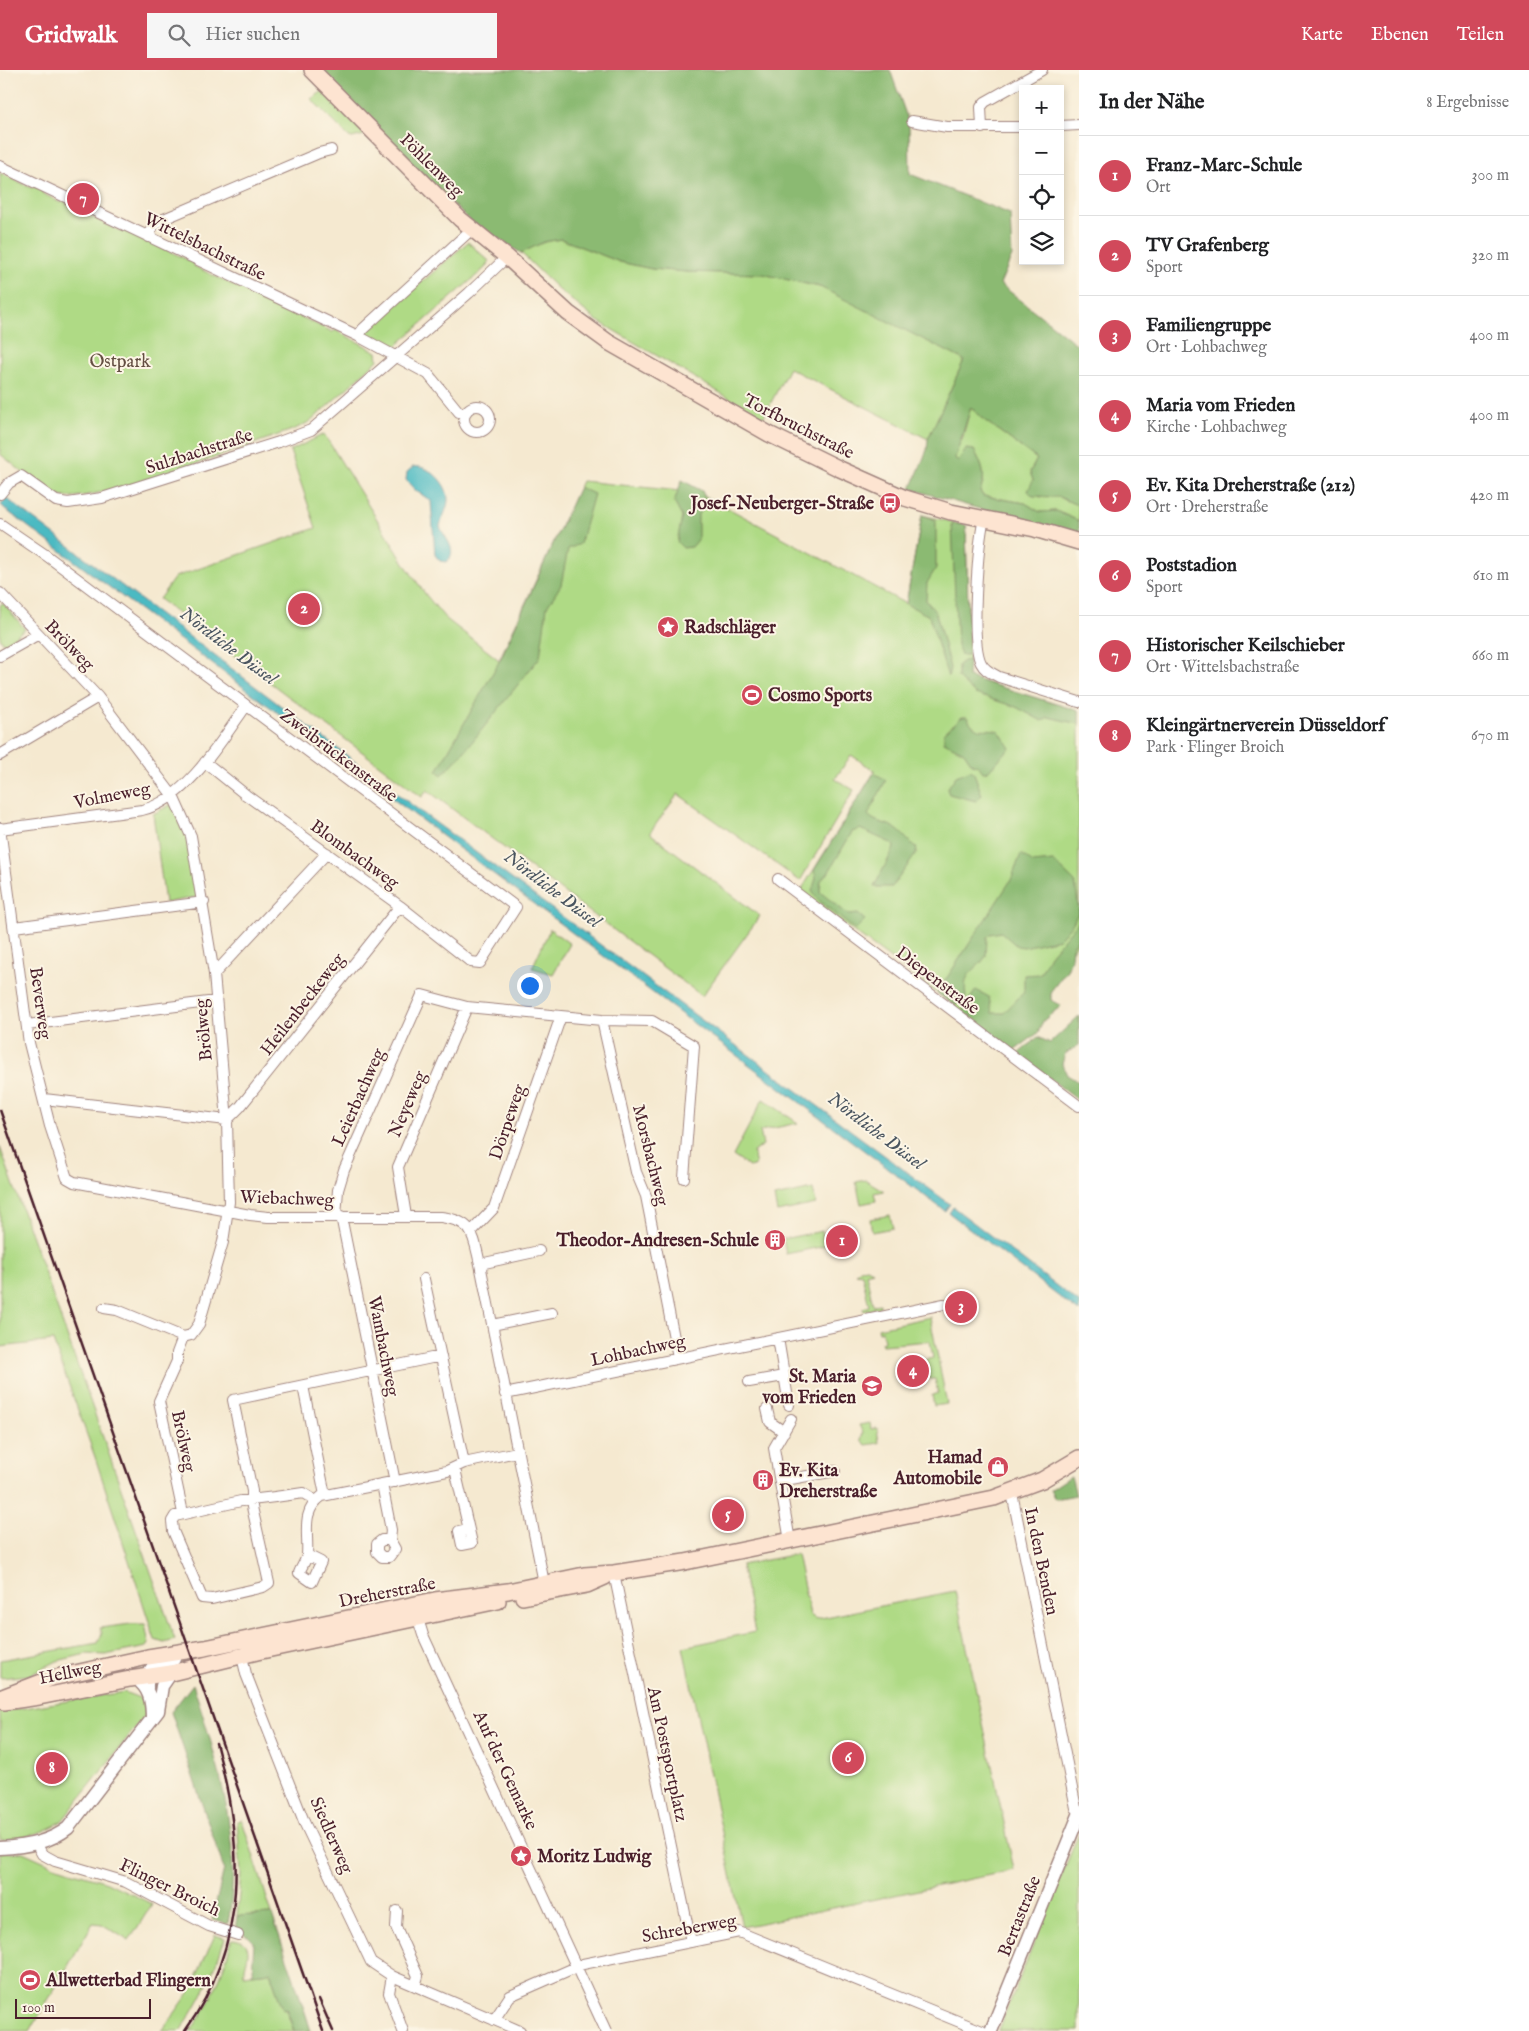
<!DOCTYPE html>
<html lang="de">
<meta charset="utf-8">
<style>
:root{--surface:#fff;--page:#f6f6f6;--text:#202124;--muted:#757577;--line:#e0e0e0;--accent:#d1495b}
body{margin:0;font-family:"IM FELL English",serif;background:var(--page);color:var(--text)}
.controls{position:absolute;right:15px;top:15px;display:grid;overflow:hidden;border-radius:0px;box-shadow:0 2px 8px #0003}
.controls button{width:45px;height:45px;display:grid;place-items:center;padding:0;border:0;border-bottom:1px solid var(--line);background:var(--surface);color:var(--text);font:25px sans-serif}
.scale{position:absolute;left:15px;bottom:12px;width:136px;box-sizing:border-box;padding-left:5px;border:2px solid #4a1f2b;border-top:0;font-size:14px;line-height:18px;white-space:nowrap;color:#4a1f2b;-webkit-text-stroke:4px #fcf5e5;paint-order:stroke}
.you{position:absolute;left:529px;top:915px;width:18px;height:18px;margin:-12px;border:4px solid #fff;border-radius:50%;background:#1a73e8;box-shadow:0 0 0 8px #1a73e833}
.badge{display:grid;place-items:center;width:32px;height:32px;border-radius:50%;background:var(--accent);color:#fff;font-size:16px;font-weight:700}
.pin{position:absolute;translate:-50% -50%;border:2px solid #fff;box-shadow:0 1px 5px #0006}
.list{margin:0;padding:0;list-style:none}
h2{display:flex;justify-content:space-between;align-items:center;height:65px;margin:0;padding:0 20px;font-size:21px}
h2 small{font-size:16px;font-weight:400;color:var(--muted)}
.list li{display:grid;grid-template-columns:32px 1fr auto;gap:15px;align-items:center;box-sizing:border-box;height:80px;padding:0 20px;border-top:1px solid var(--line)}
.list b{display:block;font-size:19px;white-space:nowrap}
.list p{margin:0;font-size:16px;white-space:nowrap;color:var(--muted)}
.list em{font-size:16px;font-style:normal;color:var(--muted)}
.icon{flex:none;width:28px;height:28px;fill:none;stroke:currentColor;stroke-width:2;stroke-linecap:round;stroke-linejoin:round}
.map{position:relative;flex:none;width:1079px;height:1961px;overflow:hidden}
header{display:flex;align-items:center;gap:30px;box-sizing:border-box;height:70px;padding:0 25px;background:var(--accent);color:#fff}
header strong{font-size:24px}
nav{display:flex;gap:28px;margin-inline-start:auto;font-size:18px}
.search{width:350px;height:45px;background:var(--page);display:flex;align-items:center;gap:12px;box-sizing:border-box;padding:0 18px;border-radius:0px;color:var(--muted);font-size:19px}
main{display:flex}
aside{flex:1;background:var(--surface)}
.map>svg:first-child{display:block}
.green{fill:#afda85;stroke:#7c7c58}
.forest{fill:#8bba72;stroke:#6a6c4e}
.water{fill:#4bbac2;stroke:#4a6c76}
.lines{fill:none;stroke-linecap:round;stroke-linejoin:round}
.minor-casing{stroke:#a0847e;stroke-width:12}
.tertiary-casing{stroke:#a0847e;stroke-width:15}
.secondary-casing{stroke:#a0847e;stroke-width:18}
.minor{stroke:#fff;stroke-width:10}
.tertiary{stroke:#fff;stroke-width:12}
.secondary{stroke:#fde4d1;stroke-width:15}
.rail{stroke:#4a1f2b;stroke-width:2.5}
.labels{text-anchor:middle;stroke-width:4;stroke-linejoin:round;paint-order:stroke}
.street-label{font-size:18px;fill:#4a1f2b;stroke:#fcf5e5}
.park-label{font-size:18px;fill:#634e42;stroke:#fcf5e5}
.poi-label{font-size:18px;font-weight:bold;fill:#4a1f2b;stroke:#fcf5e5;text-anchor:start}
.water-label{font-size:19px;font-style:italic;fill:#4a5560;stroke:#fcf5e5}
</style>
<header>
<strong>Gridwalk</strong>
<div class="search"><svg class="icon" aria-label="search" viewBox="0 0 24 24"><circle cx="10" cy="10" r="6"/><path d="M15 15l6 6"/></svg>Hier suchen</div>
<nav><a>Karte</a><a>Ebenen</a><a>Teilen</a></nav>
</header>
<main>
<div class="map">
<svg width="1079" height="1961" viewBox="0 0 1079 1961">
<rect width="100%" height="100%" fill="#fcf5e5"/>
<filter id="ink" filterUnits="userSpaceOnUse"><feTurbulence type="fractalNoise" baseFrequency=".02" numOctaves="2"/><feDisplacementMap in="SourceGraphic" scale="10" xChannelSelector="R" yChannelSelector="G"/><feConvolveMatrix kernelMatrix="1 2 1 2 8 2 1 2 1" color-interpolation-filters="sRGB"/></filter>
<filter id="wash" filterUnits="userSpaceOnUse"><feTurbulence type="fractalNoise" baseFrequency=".0096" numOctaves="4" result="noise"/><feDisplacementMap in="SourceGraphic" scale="20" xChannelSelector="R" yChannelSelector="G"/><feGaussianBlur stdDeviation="1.12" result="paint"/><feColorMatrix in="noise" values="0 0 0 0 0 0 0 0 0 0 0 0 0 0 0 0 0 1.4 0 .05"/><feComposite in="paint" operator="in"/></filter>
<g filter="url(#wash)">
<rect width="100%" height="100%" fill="#f5e9d0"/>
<path class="green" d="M323,21L364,63V65L352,68L349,67L311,29Z
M0,103L32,118L35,117L43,120L42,123L61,133L63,130L67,132V135L122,162L124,159L194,193V196L239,218L242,216L252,221V224L333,262L335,260L377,282L378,290L311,351L295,359C257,372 87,437 58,426C42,421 15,395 0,384Z
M561,169L620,192L652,199L687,202L763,204L828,219L964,290L928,369L789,298L763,348L596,250L558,219L521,183L544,172Z
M468,172L489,191L485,198L396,276L386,277L367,265L368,259Z
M971,336L980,347L1037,389L1030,402L1040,427H1059L1078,435L1079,451L1056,441L1040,442L1025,433L983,426L980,421C987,405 982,395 974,380L964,385L958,392L955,388L957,377L962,370Z
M324,364L406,496L426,525L445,548L499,590L582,411L700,423L906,534L922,445L966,455L969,590L968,607L1079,641V871L1006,968L1002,971L800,822L875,701L851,685L835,709L854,720L800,811L678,724L651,761V764L760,846L702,926L427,720L422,727L159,529L175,507L316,458L290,381Z
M3,533L25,559L4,574L0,568V535Z
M172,734L187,760L197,827L165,833L153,744Z
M550,859L570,874L553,904L532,898Z
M763,1029L798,1053L760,1061L763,1075L753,1082L756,1096L749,1097L733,1086Z
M0,1077L175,1570L164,1573L155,1570L95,1387L53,1271L0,1277Z
M866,1110L884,1121L874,1123L876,1131L861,1134L856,1112Z
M813,1119L816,1134L777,1142L774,1127Z
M890,1145L893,1158L872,1162L870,1149Z
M822,1161L825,1176L786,1184L783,1169Z
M867,1198L873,1201L866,1203L873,1235L880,1234V1237L864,1241L863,1238L869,1236L862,1204L856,1203L860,1199Z
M930,1247L947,1334L934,1336L932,1325L938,1323L935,1309H929L925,1290L933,1288L930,1271L882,1275L881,1272L884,1271L882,1261L879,1262L878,1258Z
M870,1353L871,1359L877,1358L879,1373L866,1375L861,1370L863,1363L859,1355Z
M797,1484L810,1545L816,1549L955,1521L1014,1800L742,1857L683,1577L755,1562L741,1495Z
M131,1554H145L149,1574L147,1577L105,1585L86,1584L57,1591L30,1605L0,1608V1590L98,1573L102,1563L100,1558Z
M124,1622L142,1629L146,1644L62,1751C43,1764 23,1768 0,1770V1642Z
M242,1750L272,1844L237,1846L241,1804L237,1751Z
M1079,1763V1961H998Z
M0,1782H23L54,1796L107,1812L152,1834L129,1871L102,1854L93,1853L30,1961H0Z
M215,1865L225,1868C214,1902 201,1931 180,1961H162L189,1923Z
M232,1869C256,1871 247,1888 243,1905L270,1902L283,1938H285L294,1961H190C212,1933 223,1903 232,1869Z"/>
<path class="forest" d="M315,0H890L909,53L910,104L1010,144L1012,186L1000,214L1079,276V436L1059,427L1033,426L1028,421L1033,410L1030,402L1037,389L980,347L971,337L955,388L958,392L966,379L974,380C982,395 987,405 980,421L983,426L1025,433L1040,442L1056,441L1079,451V468L911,419L927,380L928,369L964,290L820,217L763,204L687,202L652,199L620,192L561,169L544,172L521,183L471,152Z
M682,410L702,421L708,435L698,444V470L692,477L683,478L677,472L682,447L674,432Z
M579,417L594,424L580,474L568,479L561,515L547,537L540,587L464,682L442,705L437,701L500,590Z
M922,445L936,450V498L927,513L926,530L936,543L950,598L948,607L929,546L906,534Z
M952,454L966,455L969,585H961L957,576Z
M969,590L968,607L1079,641V654L1048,647L1042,651L1016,637L975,624L958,608V595L963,591Z
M962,647H967C977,666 983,656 999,661L1010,678L987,702H983L978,695L972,694L964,682L944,672V663Z
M971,700L974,703L982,725L976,731L949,724L947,719L956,706Z
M874,703L886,710L868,745C876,754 888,752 896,759C904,764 908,772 917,778L916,784L892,817H874L894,778L893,774L860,759L852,762L827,805L821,810L820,822L849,845L858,844L865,850L855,860L817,829L812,821L816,808L814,800Z
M1021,784L1033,793L1053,791L1075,812L1079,841L1073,853L1059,869L1024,877L1017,876L1001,862L990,864L987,867L986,886C974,905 962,899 966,928L955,935L937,923L1011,810Z
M1079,851V867L1072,877L1071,889L1067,900L1051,921V930L1061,936L1043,951L1038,963L1014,981L961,942L976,920L989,927L992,943H1004L1024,922V905L1040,904L1050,885Z
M1079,946V975L1065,984L1062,994L1067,1005L1079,1012V1031L1018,984L1038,967L1050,973Z
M1071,1406L1076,1425L1055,1429L1050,1420Z
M193,1614C218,1692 243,1772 228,1854L212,1850L224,1799L171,1642Z
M272,1844L306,1945L311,1961H294L286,1938L283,1939L270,1902L252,1904L254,1872L248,1866L235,1860L237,1846Z"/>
<path class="water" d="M413,397C429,394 448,414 448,429C448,439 442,447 440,456C444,468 460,481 446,492L440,491L435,485L431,431L415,420L406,410L407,402Z
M6,428L424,744L950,1134L945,1141L10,443L1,435Z
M953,1137L1079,1233V1242L949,1143Z"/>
</g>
<g filter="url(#ink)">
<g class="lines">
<g class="minor-casing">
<path id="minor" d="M912,51L947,57H1023
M1060,56L1079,55
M982,58L981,37L985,32L1042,0
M0,96L358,266L428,304L459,342L465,344
M148,167L153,156L159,151L319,83L331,80
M358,266L363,259L472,159
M464 349a13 13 0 1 1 26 0a13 13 0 1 1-26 0Z
M0,424L9,413L21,406L56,431L68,433L102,428L279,372L311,360L469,223L507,187
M984,448C978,475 970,571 981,593C985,601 992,603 999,607L1079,632
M0,454L47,486L516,837L480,893L471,892L400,836L246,725L205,692
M0,523L98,627L173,726L191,766L214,904L227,1050L229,1132L223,1172L199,1254L191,1265L183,1267
M0,586L37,565
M0,685L98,627
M0,758L29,973L50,1056L67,1108L74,1112L250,1145L268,1147H441C474,1151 473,1165 480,1194L544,1513
M0,759L142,740C185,731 222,670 246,636
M778,809L1079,1036
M14,857L204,832
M214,904L327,783
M602,950L636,1102L646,1126L678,1288
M27,955L216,931
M44,1029L227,1050L240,1037L400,836
M336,1146L338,1120L344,1100L422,925L467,937L602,950L652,951L694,976L684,1108
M341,1146L395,1412
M406,1146L398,1097L467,937
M472,1161L494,1138L561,946
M480,1194L539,1181
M424,1209L464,1393
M104,1238L117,1240L183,1267
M492,1255L552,1243
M183,1267L177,1283V1291L159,1331L183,1443
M778,1268L789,1335
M749,1312L784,1306
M303,1316L325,1425
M505,1324L944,1234
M767,1339L770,1352L784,1362
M455,1399L472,1473L462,1475L459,1461L468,1459
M780,1411L835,1401
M382,1414L391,1460L390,1470L395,1479L389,1487H382L377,1482V1474L382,1470H390
M1012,1423L1076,1738L1079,1741
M316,1431L303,1423C283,1426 262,1429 241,1431L175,1446L172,1451L173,1461L202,1528L212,1529L263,1517L269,1513L252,1437V1421L233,1330L441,1286
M790,1471L774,1378L791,1349
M307,1485L321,1492L312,1512L299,1503C301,1497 306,1491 307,1485C309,1463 300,1442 322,1426L447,1401L464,1393L517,1382
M609,1504L614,1503L691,1872
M418,1549L423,1565L606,1961
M242,1586L246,1604L305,1754L371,1892L392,1906L520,1961
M36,1773L42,1784L55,1791L126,1812L209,1856L238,1865
M397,1841L396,1857L418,1906L415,1916
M392,1906L389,1923L403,1961
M494,1950L510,1926L583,1894L739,1862L982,1961"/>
</g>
<g class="tertiary-casing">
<path id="tertiary" d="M141,1613C151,1622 152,1636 152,1649
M147,1618C146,1598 156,1593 174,1589
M0,1778C24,1777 49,1773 68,1758L158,1641L162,1616L171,1603
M991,1961L1079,1745"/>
</g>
<g class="secondary-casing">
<path id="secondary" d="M312,0L460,149L507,187L568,243L608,272L769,364L840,399L905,428L951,442L1035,459L1079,472
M523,1527L587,1515L605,1507
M0,1628L52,1608L148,1587L205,1578L435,1530L508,1521L584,1505L614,1503L685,1492L994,1428L1042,1410L1079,1388
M4,1632L39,1627L130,1609L171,1603L257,1582L498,1531"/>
</g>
<use href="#minor" class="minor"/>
<use href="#tertiary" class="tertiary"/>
<use href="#secondary" class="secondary"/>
<path class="rail" d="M0,1040L323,1961
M319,1929L333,1961
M185,1961C249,1872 244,1774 216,1673"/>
</g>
</g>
<defs>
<g id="bus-disc" transform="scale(1.125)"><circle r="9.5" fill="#d1495b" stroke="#fcf5e5"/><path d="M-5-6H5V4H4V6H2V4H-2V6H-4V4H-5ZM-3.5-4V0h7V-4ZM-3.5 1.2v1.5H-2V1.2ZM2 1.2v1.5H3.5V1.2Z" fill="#fff"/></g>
<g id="sight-disc" transform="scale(1.125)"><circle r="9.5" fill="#d1495b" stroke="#fcf5e5"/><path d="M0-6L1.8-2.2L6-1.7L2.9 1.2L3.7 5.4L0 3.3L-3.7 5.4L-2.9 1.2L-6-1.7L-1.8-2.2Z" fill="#fff"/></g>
<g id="stadium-disc" transform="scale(1.125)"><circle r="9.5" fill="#d1495b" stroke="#fcf5e5"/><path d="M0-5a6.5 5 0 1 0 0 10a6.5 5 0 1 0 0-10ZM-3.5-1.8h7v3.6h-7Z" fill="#fff"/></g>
<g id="building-disc" transform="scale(1.125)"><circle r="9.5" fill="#d1495b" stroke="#fcf5e5"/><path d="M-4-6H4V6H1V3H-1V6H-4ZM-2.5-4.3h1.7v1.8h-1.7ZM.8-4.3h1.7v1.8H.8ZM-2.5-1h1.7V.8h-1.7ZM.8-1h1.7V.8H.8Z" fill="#fff"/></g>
<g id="school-disc" transform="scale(1.125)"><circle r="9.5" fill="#d1495b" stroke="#fcf5e5"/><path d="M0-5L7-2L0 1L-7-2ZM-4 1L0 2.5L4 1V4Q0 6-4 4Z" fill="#fff"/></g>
<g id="shop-disc" transform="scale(1.125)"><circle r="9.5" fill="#d1495b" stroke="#fcf5e5"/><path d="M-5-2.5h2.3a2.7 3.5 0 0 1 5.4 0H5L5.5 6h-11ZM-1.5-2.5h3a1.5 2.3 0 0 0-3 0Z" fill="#fff"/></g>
</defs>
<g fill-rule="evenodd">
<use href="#bus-disc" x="890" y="433"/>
<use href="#sight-disc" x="668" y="557"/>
<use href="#stadium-disc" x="752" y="625"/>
<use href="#building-disc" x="775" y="1170"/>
<use href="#school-disc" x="872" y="1316"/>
<use href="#shop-disc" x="998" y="1397"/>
<use href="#building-disc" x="763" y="1410"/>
<use href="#sight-disc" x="521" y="1786"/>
<use href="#stadium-disc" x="30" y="1910"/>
</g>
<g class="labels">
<g class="street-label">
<text transform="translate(432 95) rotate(45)" y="6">Pöhlenweg</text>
<text transform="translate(205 176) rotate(26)" y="6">Wittelsbachstraße</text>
<text transform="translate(799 356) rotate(27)" y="6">Torfbruchstraße</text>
<text transform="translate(199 381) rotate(-18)" y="6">Sulzbachstraße</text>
<text transform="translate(70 575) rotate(46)" y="6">Brölweg</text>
<text transform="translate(339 685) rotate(37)" y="6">Zweibrückenstraße</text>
<text transform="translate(112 725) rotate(-11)" y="6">Volmeweg</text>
<text transform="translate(355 784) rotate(36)" y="6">Blombachweg</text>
<text transform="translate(938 910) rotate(37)" y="6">Diepenstraße</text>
<text transform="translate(41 933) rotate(82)" y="6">Beverweg</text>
<text transform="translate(302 934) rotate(-52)" y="6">Heilenbeckeweg</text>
<text transform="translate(203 960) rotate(-95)" y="6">Brölweg</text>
<text transform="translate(358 1027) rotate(-66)" y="6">Leierbachweg</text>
<text transform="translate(407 1034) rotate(-67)" y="6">Neyeweg</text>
<text transform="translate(507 1052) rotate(-71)" y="6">Dörpeweg</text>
<text transform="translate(651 1085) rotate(76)" y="6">Morsbachweg</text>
<text transform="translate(287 1128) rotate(2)" y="6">Wiebachweg</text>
<text transform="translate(384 1276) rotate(79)" y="6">Wambachweg</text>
<text transform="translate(638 1280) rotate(-12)" y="6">Lohbachweg</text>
<text transform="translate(184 1371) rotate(78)" y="6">Brölweg</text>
<text transform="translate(1042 1491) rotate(78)" y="6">In den Benden</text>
<text transform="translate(387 1522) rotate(-11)" y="6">Dreherstraße</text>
<text transform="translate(70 1602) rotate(-11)" y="6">Hellweg</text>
<text transform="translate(668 1684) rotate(78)" y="6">Am Postsportplatz</text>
<text transform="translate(506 1700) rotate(65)" y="6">Auf der Gemarke</text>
<text transform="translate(332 1765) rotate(66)" y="6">Siedlerweg</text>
<text transform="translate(170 1817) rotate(26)" y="6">Flinger Broich</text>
<text transform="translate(1019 1846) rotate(-68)" y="6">Bertastraße</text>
<text transform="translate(689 1858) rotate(-10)" y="6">Schreberweg</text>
</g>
<g class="park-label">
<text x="120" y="297">Ostpark</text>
</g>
<g class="poi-label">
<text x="874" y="439" text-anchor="end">Josef-Neuberger-Straße</text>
<text x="684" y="563">Radschläger</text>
<text x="768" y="631">Cosmo Sports</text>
<text x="759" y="1176" text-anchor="end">Theodor-Andresen-Schule</text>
<text x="856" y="1312" text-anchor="end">St. Maria<tspan x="856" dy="21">vom Frieden</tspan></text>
<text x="982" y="1393" text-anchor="end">Hamad<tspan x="982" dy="21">Automobile</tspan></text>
<text x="779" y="1406">Ev. Kita<tspan x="779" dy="21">Dreherstraße</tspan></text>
<text x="537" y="1792">Moritz Ludwig</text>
<text x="46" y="1916">Allwetterbad Flingern</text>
</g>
<g class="water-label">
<text transform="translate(229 575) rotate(37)" y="7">Nördliche Düssel</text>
<text transform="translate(553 818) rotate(37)" y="7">Nördliche Düssel</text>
<text transform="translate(877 1060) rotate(37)" y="7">Nördliche Düssel</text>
</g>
</g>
</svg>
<div class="controls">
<button>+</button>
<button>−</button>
<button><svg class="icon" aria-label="locate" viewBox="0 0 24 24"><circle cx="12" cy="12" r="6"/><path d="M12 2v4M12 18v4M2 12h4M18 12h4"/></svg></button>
<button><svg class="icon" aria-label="layers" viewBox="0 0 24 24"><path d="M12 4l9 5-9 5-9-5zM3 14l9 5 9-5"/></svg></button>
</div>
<div class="scale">100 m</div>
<div class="you"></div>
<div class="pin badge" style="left:842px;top:1171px">1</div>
<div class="pin badge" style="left:304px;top:539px">2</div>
<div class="pin badge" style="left:961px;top:1237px">3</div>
<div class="pin badge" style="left:913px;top:1301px">4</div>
<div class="pin badge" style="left:728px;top:1445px">5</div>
<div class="pin badge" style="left:848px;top:1688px">6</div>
<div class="pin badge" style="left:83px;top:129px">7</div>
<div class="pin badge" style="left:52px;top:1698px">8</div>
</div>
<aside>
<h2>In der Nähe<small>8 Ergebnisse</small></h2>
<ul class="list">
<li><span class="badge">1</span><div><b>Franz-Marc-Schule</b><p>Ort</p></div><em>300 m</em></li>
<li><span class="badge">2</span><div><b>TV Grafenberg</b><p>Sport</p></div><em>320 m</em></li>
<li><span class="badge">3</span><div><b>Familiengruppe</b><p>Ort · Lohbachweg</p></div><em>400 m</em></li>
<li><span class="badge">4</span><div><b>Maria vom Frieden</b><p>Kirche · Lohbachweg</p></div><em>400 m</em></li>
<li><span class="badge">5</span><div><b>Ev. Kita Dreherstraße (212)</b><p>Ort · Dreherstraße</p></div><em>420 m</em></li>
<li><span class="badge">6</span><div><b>Poststadion</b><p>Sport</p></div><em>610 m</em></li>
<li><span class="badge">7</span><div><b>Historischer Keilschieber</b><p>Ort · Wittelsbachstraße</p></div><em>660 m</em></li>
<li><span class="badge">8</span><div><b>Kleingärtnerverein Düsseldorf</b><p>Park · Flinger Broich</p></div><em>670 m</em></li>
</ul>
</aside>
</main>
